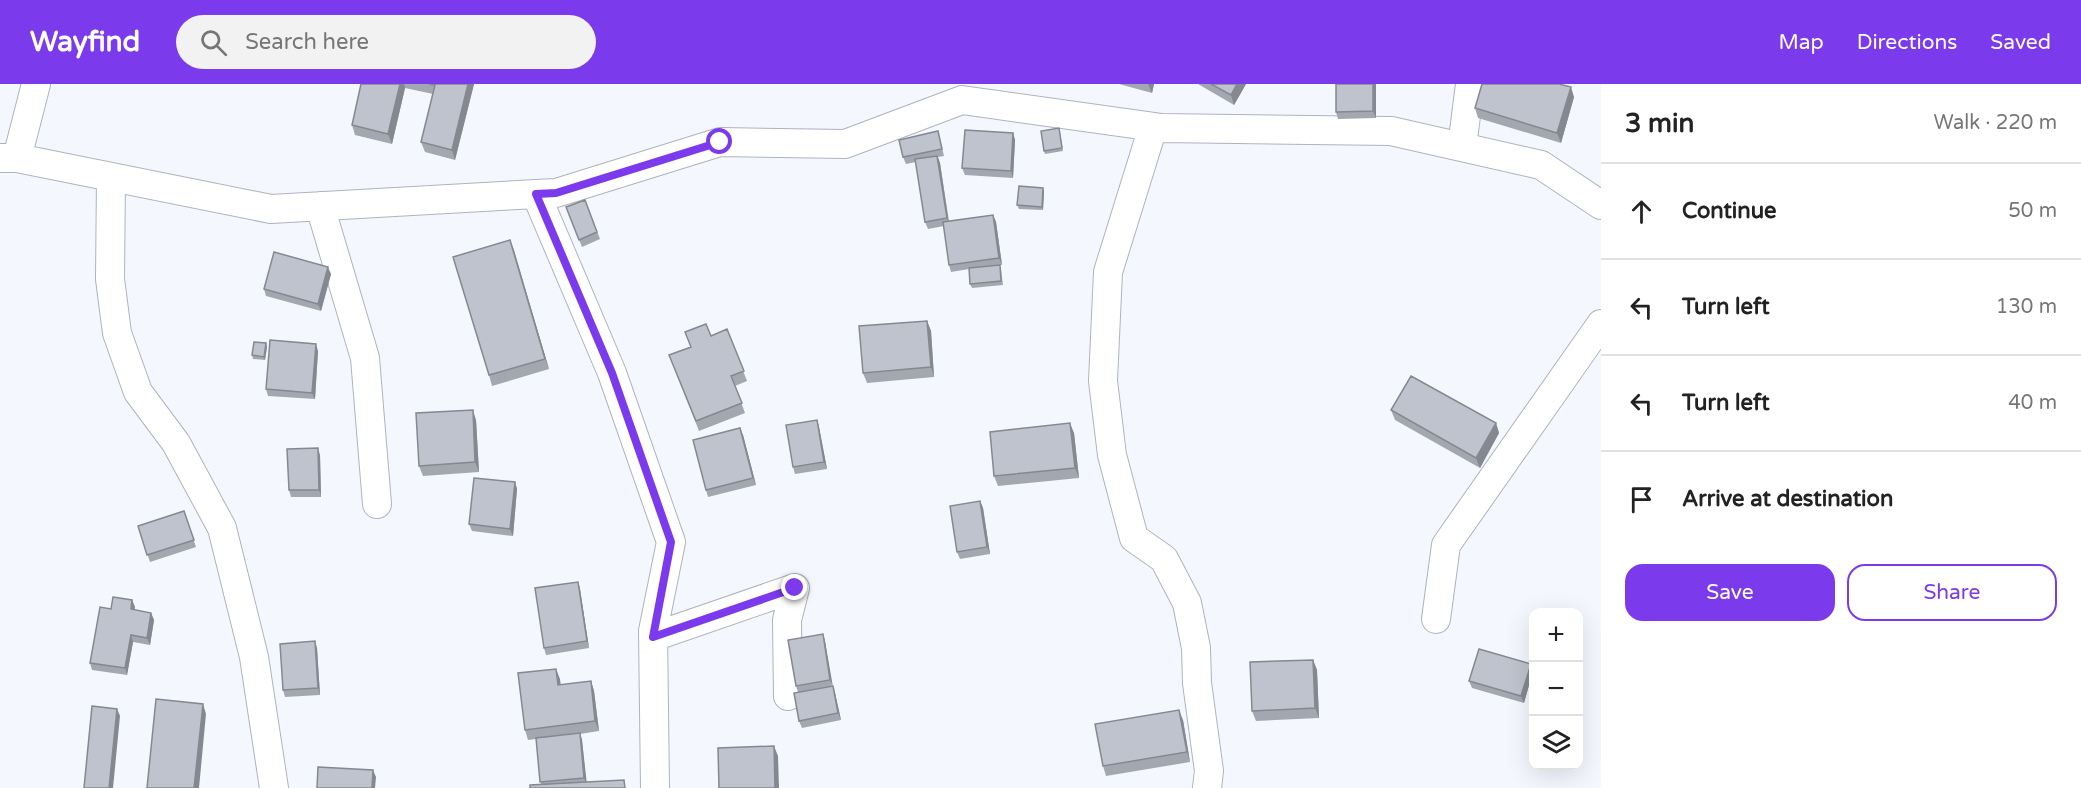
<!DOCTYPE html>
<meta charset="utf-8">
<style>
:root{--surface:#fff;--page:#f2f2f2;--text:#222;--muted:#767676;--line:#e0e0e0;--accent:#7c3aed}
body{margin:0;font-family:"Varela Round",sans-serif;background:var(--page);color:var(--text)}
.controls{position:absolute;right:18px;bottom:18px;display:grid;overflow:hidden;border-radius:12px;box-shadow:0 6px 24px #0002}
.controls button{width:54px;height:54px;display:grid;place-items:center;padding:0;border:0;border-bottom:2px solid var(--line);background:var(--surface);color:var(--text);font:30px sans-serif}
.stop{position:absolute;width:18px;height:18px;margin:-14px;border:4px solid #7c3aed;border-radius:50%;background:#fff}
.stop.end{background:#7c3aed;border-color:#fff;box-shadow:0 2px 6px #0008}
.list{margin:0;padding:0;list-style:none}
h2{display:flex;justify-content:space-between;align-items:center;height:78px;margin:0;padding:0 24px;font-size:26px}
h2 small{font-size:20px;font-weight:400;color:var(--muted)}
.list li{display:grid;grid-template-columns:39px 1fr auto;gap:18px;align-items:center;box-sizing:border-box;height:96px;padding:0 24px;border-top:2px solid var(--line)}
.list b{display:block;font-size:22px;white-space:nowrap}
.list em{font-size:20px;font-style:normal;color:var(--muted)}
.actions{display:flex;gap:12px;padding:18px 24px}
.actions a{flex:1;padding:14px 0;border:2px solid var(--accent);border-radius:18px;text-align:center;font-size:21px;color:var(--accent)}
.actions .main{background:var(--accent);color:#fff}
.icon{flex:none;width:33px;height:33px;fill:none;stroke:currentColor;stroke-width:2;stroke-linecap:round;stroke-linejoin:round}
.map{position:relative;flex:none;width:1601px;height:704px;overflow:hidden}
header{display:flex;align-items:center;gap:36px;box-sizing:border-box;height:84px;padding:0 30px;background:var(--accent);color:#fff}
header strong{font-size:28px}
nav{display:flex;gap:33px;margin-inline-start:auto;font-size:21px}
.search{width:420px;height:54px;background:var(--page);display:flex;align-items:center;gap:15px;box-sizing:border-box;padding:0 21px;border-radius:33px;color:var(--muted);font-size:22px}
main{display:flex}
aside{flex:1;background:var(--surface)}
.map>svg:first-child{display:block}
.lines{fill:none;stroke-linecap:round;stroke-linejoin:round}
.minor-casing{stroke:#aeb3bd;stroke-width:30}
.minor{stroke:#fff;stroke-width:28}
.wall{fill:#a3a8b0}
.shaded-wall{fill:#858890}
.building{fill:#bec3cd;stroke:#858890;stroke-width:1.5}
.route{stroke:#7c3aed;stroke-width:8}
</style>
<header>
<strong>Wayfind</strong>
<div class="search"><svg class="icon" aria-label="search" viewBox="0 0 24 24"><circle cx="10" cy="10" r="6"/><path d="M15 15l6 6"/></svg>Search here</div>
<nav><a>Map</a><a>Directions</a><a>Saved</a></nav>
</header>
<main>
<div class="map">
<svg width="1601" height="704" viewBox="0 0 1601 704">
<rect width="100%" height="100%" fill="#f4f7fe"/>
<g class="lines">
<g class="minor-casing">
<path id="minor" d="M1153,43L1108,188L1103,297L1112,371L1134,454L1164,475L1187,519L1196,564L1197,599L1209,687L1207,704
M1462,63L1470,0
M0,74H17L271,125L536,110L556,109L720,58L845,60L962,16L1162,44L1391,47L1541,81L1601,121
M17,74L36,0
M111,93L110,195L117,249L138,308L176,359L222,444L254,573L274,704
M536,110L612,289L671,458L653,547L655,704
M320,122L365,274L377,420
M1436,535L1446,461L1601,240
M653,553L795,504L787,536L788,612"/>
</g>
<use href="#minor" class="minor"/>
</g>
<path class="wall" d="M361,0H474L455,76L425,68L421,58L433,10L405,4L392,60L355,51L352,41Z
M1119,0H1154L1152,9Z
M1198,0H1246L1234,21Z
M1336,0H1376V34L1338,35L1336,28Z
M1574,13L1561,59L1478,34L1475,24Z
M938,47L944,72L938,73L940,79L949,137L993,131L996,138L1002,181H999L1001,185L1003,201L972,204L970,200L969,185L951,188L949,181L944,142L928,145L925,138L916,78L906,80L903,73Z
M1060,48L1063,67L1045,70L1044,67Z
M1013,49L1015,56L1013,94L965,91L962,84Z
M1043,104L1044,107L1043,126L1019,125L1017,121Z
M585,116L600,155L582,163L566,123Z
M510,156L549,285L492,302L489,291Z
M331,190L321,227L266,212L264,205Z
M927,237L931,247L934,293L867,299L863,289Z
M727,245L747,297L735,302L745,329L699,347L669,271L691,263L711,252Z
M266,259L267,263L265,276L253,275L252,271Z
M318,267L315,315L268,312L266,305Z
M1391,326L1496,339L1499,349L1480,384L1395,336Z
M476,336L479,388L423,392L419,382Z
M817,336L819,343L827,385L795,390L793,383Z
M1074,349L1079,394L998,402L994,392Z
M743,351L756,401L708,413L706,406Z
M320,371L321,413H291L289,406Z
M515,398L517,405L513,452L472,447L469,440Z
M980,417L983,424L990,470L960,475L957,468Z
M184,427L196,463L150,478L138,442Z
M578,498L580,505L589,564L546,571L544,564Z
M132,516L135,523L134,526L151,529L154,536L150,561L133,558L127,591L92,586L90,579L111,525Z
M823,550L825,557L832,602L835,609L841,636L802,644L799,637L798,608L796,602Z
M317,564L320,611L285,613L283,606Z
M1313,576L1317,586L1319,634L1256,637L1252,627Z
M1533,587L1524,619L1472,604L1469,597Z
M560,595V601L591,597L594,607L599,647L580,650L582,656L586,698L541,701L536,655L528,656L525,646Z
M1183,636L1190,678L1106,692L1103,682Z"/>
<path class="shaded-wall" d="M400,0H404L405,4L392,60L388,50Z
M468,0H474L455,76L452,66Z
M1148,0H1154L1152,9Z
M1237,0H1246L1234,21L1231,11Z
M1373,0H1376V34L1373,27Z
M1571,3L1574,13L1561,59L1557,49Z
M1013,49L1015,56L1013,94L1011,87Z
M937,72L940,79L949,141L947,134Z
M1043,104L1044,107L1043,126L1042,123Z
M993,131L996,138L1002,181L999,174Z
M510,156L514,166L549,285L545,275Z
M328,183L331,190L321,227L318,220Z
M927,237L931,247L934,293L931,283Z
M266,259L267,263L265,276L264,273Z
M316,260L318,267L315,315L312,309Z
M473,326L476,336L479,388L475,378Z
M817,336L819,343L827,385L824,378Z
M1070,339L1074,349L1079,394L1075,384Z
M1496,339L1499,349L1480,384L1476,374Z
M740,344L743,351L756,401L753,394Z
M318,364L320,371L321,413L319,406Z
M515,398L517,405L513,452L510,445Z
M980,417L983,424L990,470L987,463Z
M578,498L580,505L589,564L587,557Z
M132,516L135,523L133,532L131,525Z
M151,529L154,536L150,561L147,554Z
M823,550L825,557L833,603L830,596Z
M131,551L133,558L127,591L125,584Z
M315,557L317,564L320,611L318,604Z
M1313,576L1317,586L1319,634L1315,624Z
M1531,580L1533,587L1524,619L1521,612Z
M556,585L560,595L562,611L558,601Z
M591,597L594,607L599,647L595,637Z
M833,602L835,609L841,636L838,629Z
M203,620L206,630L199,704H194Z
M117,625L120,632L113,704H109Z
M1179,626L1183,636L1190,678L1187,668Z
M580,649L582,656L587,701L584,694Z
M774,662L778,672L779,704H775Z
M373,686L376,693L375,704H372Z"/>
<path class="building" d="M361,0H400L388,50L352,41Z
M429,0H468L452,66L421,58L435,1Z
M1211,0H1237L1231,11Z
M1336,0H1373V27L1336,28Z
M1482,0H1559L1571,3L1557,49L1475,24Z
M1059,44L1062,64L1044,67L1041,47Z
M965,46L1013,49L1011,87L962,84Z
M938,47L942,65L903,73L899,56Z
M937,72L947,134L925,138L915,75Z
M1019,102L1043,104L1042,123L1017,121Z
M585,116L597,148L579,156L566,123Z
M993,131L999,174L949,181L943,138Z
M510,156L545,275L489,291L453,173Z
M274,168L328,183L318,220L264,205Z
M1000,181L1001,197L970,200L969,184Z
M927,237L931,283L863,289L859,242Z
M706,240L711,252L727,245L744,287L731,292L742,319L696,337L669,271L691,263L685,248Z
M270,256L316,260L312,309L266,305Z
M254,258L266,259L264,273L252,271Z
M1411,292L1496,339L1476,374L1391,326Z
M473,326L475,378L419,382L416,329Z
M817,336L824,378L793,383L786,341Z
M1070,339L1075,384L994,392L990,348Z
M740,344L753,394L706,406L693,356Z
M318,364L319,406H289L287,365Z
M474,394L515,398L510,445L469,440Z
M980,417L987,463L957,468L950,422Z
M184,427L194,456L147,471L138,442Z
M578,498L587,557L544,564L535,504Z
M113,513L132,516L131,525L151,529L147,554L131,551L125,584L90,579L100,523L111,525Z
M823,550L830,596L796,602L788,556Z
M315,557L318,604L283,606L280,560Z
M1479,565L1531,580L1521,612L1469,597Z
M1313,576L1315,624L1252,627L1250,578Z
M556,585L558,601L591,597L595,637L525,646L518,589Z
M833,602L838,629L799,637L794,609Z
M156,615L203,620L194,704H147Z
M92,622L117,625L109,704H84Z
M1179,626L1187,668L1103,682L1095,640Z
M580,649L584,694L540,698L536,654Z
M774,662L775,704H719L718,664Z
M318,683L373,686L372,704H317Z
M624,696L625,704H530V701Z"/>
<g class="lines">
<path class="route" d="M720,58L556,109L536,110L612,289L671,458L653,553L795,504"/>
</g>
</svg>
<div class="controls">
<button>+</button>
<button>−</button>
<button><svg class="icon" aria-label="layers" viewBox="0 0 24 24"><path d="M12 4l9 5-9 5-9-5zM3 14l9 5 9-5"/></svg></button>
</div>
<div class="stop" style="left:720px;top:58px"></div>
<div class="stop end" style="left:795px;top:504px"></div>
</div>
<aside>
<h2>3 min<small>Walk · 220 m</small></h2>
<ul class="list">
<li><svg class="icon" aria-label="ahead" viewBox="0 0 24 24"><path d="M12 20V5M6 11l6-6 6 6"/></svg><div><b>Continue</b></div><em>50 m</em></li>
<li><svg class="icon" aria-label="left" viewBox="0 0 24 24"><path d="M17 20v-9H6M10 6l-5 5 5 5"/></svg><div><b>Turn left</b></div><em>130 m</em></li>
<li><svg class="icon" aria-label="left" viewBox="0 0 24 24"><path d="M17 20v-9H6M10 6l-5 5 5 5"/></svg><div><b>Turn left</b></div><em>40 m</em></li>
<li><svg class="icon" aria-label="arrive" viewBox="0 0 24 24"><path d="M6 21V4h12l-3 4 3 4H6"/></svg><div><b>Arrive at destination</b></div></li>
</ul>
<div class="actions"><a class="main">Save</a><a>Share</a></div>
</aside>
</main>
